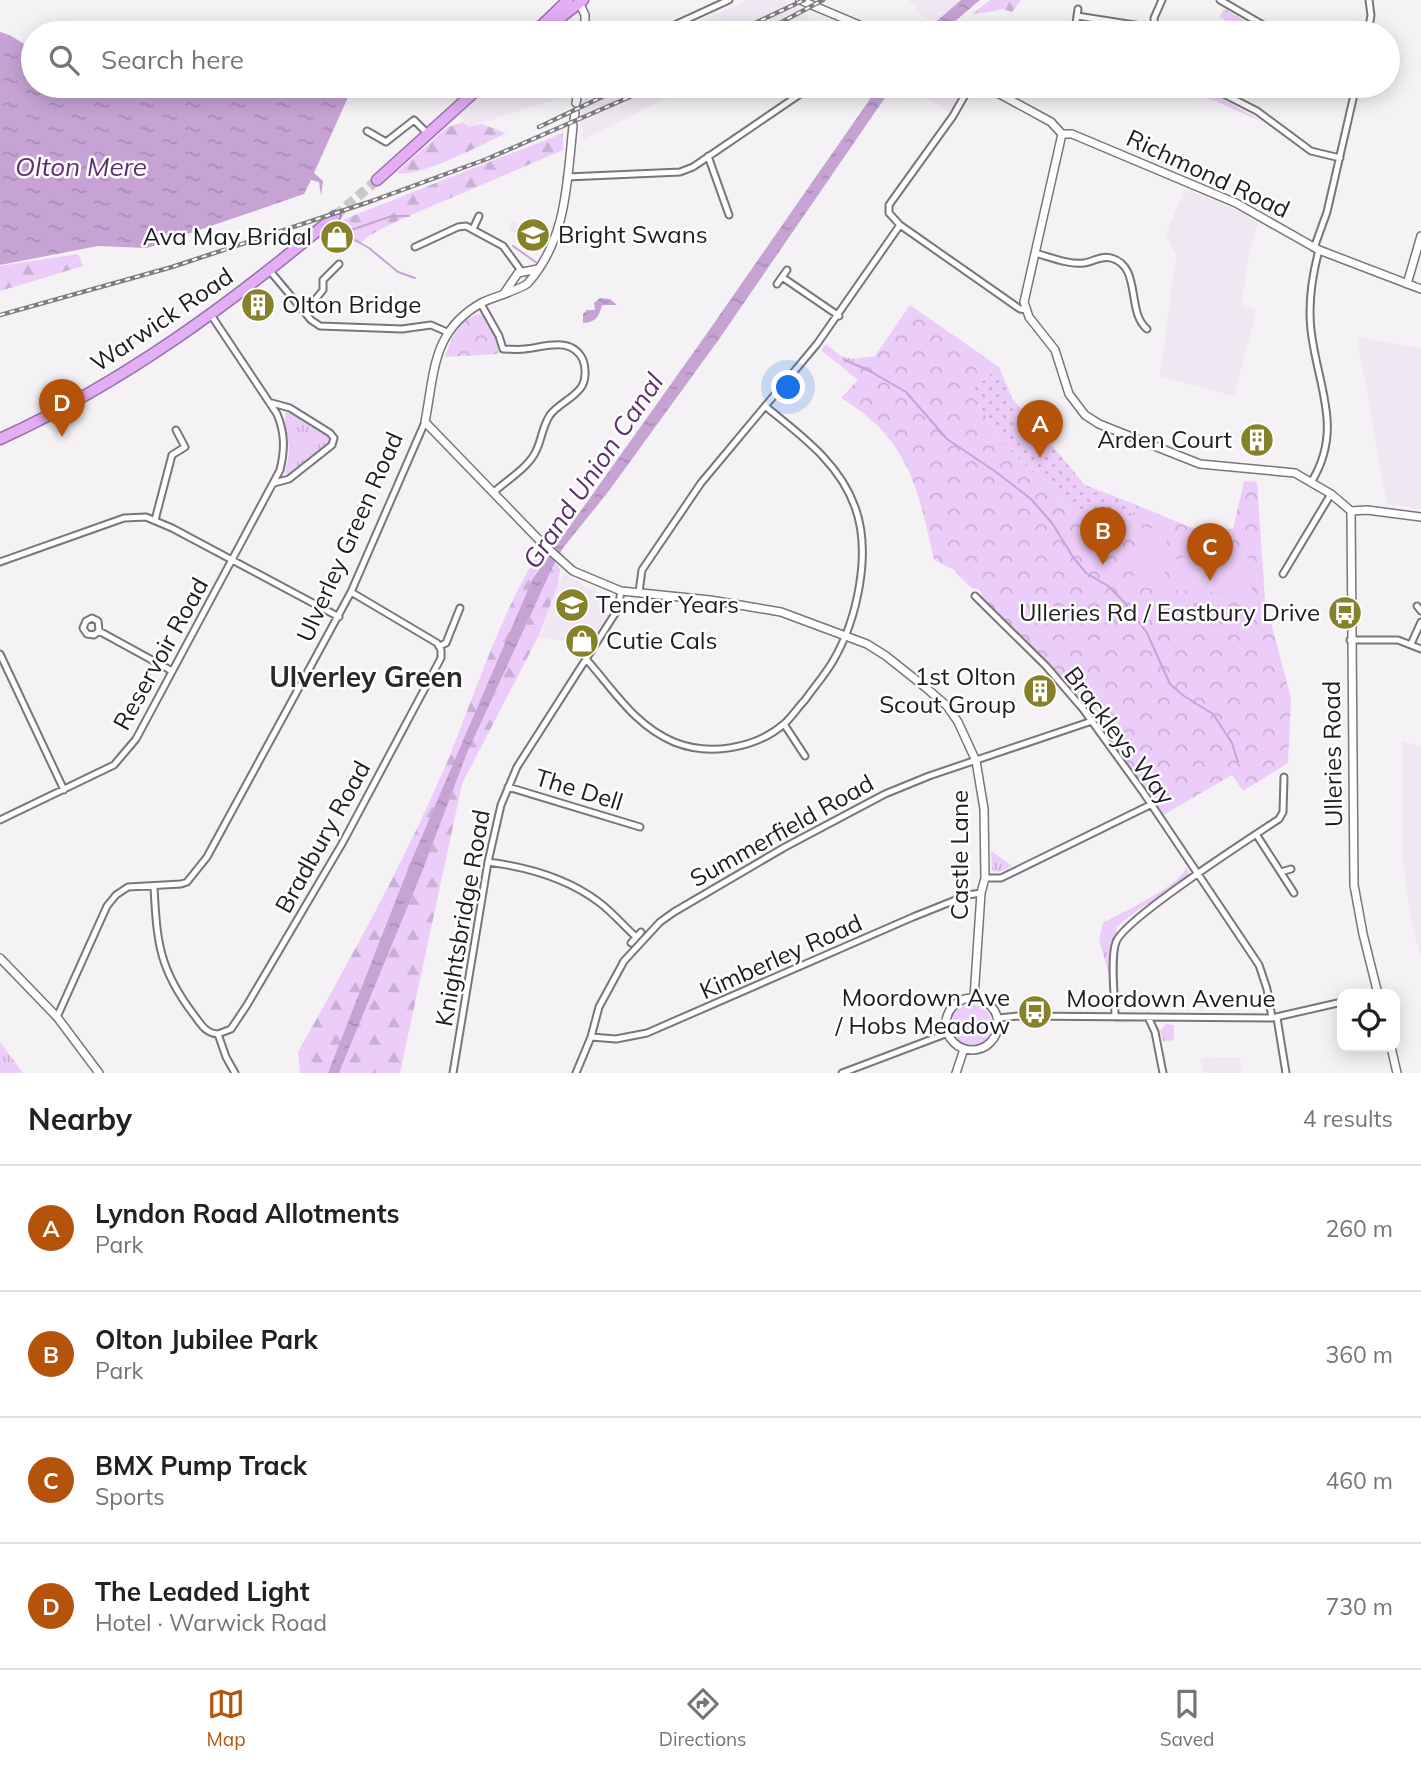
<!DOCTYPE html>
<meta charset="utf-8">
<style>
:root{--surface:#fff;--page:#f2f2f2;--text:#202124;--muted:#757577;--line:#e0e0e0;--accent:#b45309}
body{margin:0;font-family:Mulish,sans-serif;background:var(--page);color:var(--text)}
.controls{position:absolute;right:21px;bottom:21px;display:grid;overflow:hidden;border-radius:14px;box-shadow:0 4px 18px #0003}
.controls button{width:63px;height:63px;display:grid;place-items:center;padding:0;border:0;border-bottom:2px solid var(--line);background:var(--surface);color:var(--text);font:35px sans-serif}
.you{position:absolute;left:789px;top:388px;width:24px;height:24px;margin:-18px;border:5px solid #fff;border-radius:50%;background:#1a73e8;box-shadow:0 0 0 10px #1a73e833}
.badge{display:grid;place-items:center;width:46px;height:46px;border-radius:50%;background:var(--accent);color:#fff;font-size:23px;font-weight:700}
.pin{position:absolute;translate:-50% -58px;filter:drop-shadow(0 2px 4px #0008)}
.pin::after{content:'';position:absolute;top:37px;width:24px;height:21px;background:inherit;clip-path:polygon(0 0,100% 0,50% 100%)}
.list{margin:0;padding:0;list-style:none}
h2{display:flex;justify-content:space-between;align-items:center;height:91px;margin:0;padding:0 28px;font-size:30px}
h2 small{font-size:23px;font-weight:400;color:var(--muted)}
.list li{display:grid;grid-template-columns:46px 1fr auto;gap:21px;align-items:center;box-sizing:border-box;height:126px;padding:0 28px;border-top:2px solid var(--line)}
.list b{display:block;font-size:26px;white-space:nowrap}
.list p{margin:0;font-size:23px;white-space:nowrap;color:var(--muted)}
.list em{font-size:23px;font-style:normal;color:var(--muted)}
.icon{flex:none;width:38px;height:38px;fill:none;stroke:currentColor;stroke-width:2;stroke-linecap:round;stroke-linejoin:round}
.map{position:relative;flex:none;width:1421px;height:1073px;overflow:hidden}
.search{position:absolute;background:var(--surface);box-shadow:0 4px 18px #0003;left:21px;right:21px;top:21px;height:77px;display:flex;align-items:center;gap:18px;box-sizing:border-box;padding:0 24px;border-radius:38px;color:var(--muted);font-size:26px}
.sheet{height:595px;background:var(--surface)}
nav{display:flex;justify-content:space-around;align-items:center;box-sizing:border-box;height:98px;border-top:2px solid var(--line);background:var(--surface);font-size:19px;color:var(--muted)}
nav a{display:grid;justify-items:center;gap:4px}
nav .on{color:var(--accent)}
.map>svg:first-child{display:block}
.built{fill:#efe7f1}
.grass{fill:url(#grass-tufts)}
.forest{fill:url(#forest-firs)}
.park{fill:url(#park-crowns)}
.garden{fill:url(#garden-dots)}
.pitch{fill:#ecccf8}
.water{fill:url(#water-ripples)}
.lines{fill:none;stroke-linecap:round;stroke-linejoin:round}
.stream{stroke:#c7a2d5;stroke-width:2}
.trunk-tunnel{stroke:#c9c7ca;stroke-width:10;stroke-dasharray:10 5;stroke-linecap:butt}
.minor-casing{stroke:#787679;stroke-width:9}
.tertiary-casing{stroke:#787679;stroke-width:10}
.trunk-casing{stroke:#9a6ea8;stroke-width:13}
.minor{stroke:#fff;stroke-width:5}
.tertiary{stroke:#fff;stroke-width:7}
.trunk{stroke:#e3aef6;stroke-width:10}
.rail-casing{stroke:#7d7c7e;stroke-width:4.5}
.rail{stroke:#fff;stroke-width:2;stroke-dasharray:5;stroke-linecap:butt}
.labels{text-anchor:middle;stroke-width:5;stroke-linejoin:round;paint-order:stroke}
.street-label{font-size:24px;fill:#1e1d1e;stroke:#fff}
.poi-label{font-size:24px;fill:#1e1d1e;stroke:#fff;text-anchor:end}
.water-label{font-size:26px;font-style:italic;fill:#5e306d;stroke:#fff}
.quarter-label{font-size:28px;font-weight:bold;fill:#2a282b;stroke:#fff}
</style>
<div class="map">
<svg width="1421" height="1073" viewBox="0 0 1421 1073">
<defs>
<pattern id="grass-tufts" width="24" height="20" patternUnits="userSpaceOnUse" patternTransform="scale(1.75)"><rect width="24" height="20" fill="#ecccf8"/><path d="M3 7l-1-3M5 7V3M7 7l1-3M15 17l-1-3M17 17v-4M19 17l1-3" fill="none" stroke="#caafd4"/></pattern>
<pattern id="forest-firs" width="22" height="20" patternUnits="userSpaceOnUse" patternTransform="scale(1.75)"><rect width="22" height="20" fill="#ecccf8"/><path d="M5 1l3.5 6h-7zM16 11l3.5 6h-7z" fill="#caafd4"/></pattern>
<pattern id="park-crowns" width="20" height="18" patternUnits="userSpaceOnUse" patternTransform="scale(1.75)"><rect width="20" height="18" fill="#ecccf8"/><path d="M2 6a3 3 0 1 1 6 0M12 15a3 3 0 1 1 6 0" fill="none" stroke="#caafd4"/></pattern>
<pattern id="garden-dots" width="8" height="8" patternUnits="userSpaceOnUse" patternTransform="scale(1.75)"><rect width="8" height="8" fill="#ecccf8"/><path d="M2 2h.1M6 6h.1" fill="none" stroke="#caafd4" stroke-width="1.8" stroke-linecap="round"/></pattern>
<pattern id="water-ripples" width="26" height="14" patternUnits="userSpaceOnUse" patternTransform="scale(1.75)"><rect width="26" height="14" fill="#c7a2d5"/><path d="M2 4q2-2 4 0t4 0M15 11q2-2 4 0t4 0" fill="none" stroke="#aa8bb6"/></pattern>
</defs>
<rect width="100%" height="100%" fill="#f4f2f5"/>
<path class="built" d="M747,0H782L807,12L809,20H806L783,33H678Z
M909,0H961L937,20L923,17Z
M570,16L581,26L580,33H550Z
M492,86H574L573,94L468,127L459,115Z
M586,86H692L582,140L583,129L580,123Z
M908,86H963L950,113Z
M1185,189L1232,208L1258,223L1250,250L1241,306L1255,310L1254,320L1234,396L1160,376L1176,256L1166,234Z
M512,221L543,234L551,235L544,248L508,229Z
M329,228L345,236L340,249L319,239Z
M1357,337L1421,348V509L1387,504Z
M564,572L589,590L594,587L605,601L607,616L584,652L566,641L538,637Z
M1402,741L1421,746V958L1412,923L1403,865Z
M1240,1057L1242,1073H1204L1200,1058Z"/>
<path class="grass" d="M1225,9L1265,33H1247L1219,17Z
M1181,86H1200L1265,123Z
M826,344L842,357L854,359L853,365L858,380L821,350Z
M291,412L330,437L331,441L290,474L286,475C285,467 288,461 289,452C290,439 282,424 286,413Z
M991,851L1012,866L1000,872L992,871Z
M1186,867L1190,876L1188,879L1149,904H1146L1116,927L1117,933L1112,945V973L1109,975L1099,940L1103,923C1120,913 1183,885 1186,867Z
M950 1025a21 21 0 1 1 42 0a21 21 0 1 1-42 0Z
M1166,1024L1174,1025V1040L1163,1041L1160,1031Z
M0,1042L23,1073H0Z"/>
<path class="forest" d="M990,0H1021L1012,12L1003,9L971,15Z
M463,122L468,127L482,124L506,133C483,144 420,178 396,173L448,127Z
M563,133V150L397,221L368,236L359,244L333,230L342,220Z
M78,254L83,266L0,291V266Z
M539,552L543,560L533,578L328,1073H300L298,1052C352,956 404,863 447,762C476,692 499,617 539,552Z
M555,562L560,569L558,585L538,637L462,784L400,1073H339L422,872L467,753Z"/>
<path class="park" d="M910,305L999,367L970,392L1007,447L1107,543L1139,506L1192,528L1233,529L1244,481L1257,482L1265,600L1291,698L1288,763L1243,791L1232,775L1163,815L1090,710L1028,642L983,598L980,590L970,587L954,570L934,560C918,488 909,439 841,398L858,380L853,365L854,359L875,356Z
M483,314L498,342V354L445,357C451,339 461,314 483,314Z"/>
<path class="garden" d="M999,367L1012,398L1085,485L1139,506L1107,543L1007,447L970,392Z"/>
<path class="pitch" d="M1136,527L1167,529L1164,589L1133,587Z
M1189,555L1250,558L1252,594L1169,590L1170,561Z"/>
<path class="water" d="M961,0H980L941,33H923Z
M251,29L292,30V33H213Z
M0,32C15,35 21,45 33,47V86H353L314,173L323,181L321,196L319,182L311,180L304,194L147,248L98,246L0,265Z
M879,86H893L717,342L608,492L563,548L555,562L467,753L422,872L339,1073H328L410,864L533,578L703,339Z
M600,298L610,299L617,305H602C599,316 597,322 583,323V314L587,310H595L594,303Z"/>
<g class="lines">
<path class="stream" d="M346,228L351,230L392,216H409
M339,231L369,248L398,272L415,278
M513,246L537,263
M845,360L872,372
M873,373L906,392L947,439L996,472L1031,499L1052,523L1073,557L1086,573L1108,586L1125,603L1147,633L1170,684L1184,696L1213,714L1232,743L1238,762"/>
<path class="trunk-tunnel" d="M335,216L377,180"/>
<g class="minor-casing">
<path id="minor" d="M1220,0L1277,33
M1077,16L1154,28
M1076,23L1078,9
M657,33L729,0
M1155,33L1154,18L1162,0
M1368,33L1371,15L1369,0
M453,86L452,88L459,91L465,100
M970,86L953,116L889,205V213L900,225L1020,309L1026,310
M1208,86L1257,111L1311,151L1340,158
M367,131L386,142L414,120L428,134
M708,156L729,215
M567,177L680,172L693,167L812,86
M473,229L479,216
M415,247L458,227L466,226L503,246L522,272
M1314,248L1327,212L1356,86
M1035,253C1050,257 1069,265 1084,263C1093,262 1101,255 1111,258C1142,266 1126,312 1147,329
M270,271L311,320L320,326L402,329L431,325L447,332
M782,277L839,316
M777,284L787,270
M481,304L499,336L503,349C511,349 518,350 525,349C545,347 572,336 583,360C586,368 586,379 582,386C575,398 558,404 550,415C542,427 542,439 536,451C529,467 507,480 494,492
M305,312L323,290V280L339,264
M272,403L290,408L330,433L334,438L332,445L289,479L274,483
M1312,481C1344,428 1317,385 1311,330C1308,303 1312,276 1319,250
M155,520L172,455L185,447L176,430
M0,562L124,518L146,517L172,528L339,617
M1283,574L1331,494
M639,592L642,570L701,483L817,344L900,225
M975,596L1046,666L1083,709L1143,792L1259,965L1267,989L1272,1018
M1417,606L1421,611
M99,631L98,621L92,618L86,621L83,628L87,634L94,635L99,631L172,671
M1350,640H1398L1421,649
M1411,644L1421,622
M440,646L446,643L460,608
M0,654L64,790
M586,659C613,689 634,725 674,742C709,756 755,749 784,724C792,717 798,707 805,700C814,687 825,675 833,661C857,620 872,553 855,507C839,462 800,435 765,406
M784,724L805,756
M508,787L640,827
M0,820L114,765L136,739L280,470C285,449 285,433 277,414L211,315
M1256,834L1294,893
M488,862C527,867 569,879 600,903C613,913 624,926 636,937
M1281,872L1291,869
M985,878H1001L1150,805
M154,887C157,943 159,969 194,1015C201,1024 205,1033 218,1034L226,1057L235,1073
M631,943L641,932
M57,1017L107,906L116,895L128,887L181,884L187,882L207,857L351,592L425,422
M1115,1017C1115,999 1110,958 1116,942C1124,919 1252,837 1279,819L1283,812L1284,777
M1148,1017L1155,1032L1163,1073
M998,1018L1019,1016L1272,1018L1342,1002
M1277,1018L1286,1073
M218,1034L231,1029L247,1005L343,842L441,658V650L437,643L351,592
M591,1037L616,1039L647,1033L913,917L968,895L981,893
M453,1073L488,862L501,805L517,767L618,609L621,591
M576,1073L591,1037L599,1007L624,961L660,922L674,912L785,847L885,794L929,776L1092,721
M842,1073L948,1033"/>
</g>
<g class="tertiary-casing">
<path id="tertiary" d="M578,0L585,15V33
M800,0L878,33
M985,86L1051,122L1062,134H1072L1236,203L1319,250L1421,289
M578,91L579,86
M576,103L577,97
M574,119L575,113
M573,126C567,182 567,239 528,283C524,288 492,298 483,302C432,330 435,370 425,422L543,544L573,571L621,591L710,600L781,612L867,644L886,656L925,687L947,706L958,722L976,761L984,809L985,878L981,893L974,998
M1062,134L1024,302L1029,317L1055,350L1069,394L1085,415L1099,424L1200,464L1295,473L1331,494L1351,511L1367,510L1421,517
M1407,284L1421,236
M505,292L518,273L538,269
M1351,511L1354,885L1363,934L1378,994
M0,958L57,1017L99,1073
M946 1024a26 26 0 1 1 52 0a26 26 0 1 1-52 0Z
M1391,1047L1397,1073
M956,1073L964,1049"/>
</g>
<g class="trunk-casing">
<path id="trunk" d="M534,33L568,0
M540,33L583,0
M377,180L481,86
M0,439C123,383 232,303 335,216"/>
</g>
<use href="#minor" class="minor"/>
<use href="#tertiary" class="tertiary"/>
<use href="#trunk" class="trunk"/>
<g class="rail-casing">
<path id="rail" d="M734,33L804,0
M761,33L823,0
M539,127L625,86
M0,315L172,267L369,202L487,159L655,86"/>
</g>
<use href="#rail" class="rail"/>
</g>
<defs>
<g id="school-disc" transform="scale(1.75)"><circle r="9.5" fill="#878129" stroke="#fff"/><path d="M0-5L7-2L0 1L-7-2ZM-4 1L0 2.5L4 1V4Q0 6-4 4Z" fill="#fff"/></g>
<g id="shop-disc" transform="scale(1.75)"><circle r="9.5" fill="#878129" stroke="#fff"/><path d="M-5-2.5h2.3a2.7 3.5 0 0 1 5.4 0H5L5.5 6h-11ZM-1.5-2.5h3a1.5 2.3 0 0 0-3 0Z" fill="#fff"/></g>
<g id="building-disc" transform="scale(1.75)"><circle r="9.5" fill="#878129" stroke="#fff"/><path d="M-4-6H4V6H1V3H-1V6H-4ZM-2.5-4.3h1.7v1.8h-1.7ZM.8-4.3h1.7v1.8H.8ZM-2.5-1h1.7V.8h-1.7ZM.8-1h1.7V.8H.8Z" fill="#fff"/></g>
<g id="bus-disc" transform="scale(1.75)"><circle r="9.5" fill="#878129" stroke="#fff"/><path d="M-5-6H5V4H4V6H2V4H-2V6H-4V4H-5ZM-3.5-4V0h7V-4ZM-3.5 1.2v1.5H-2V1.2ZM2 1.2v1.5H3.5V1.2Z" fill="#fff"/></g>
</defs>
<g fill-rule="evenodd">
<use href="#school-disc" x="533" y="235"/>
<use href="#shop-disc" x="337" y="237"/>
<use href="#building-disc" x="258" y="305"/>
<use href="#building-disc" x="1257" y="440"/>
<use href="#school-disc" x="572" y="605"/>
<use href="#bus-disc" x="1345" y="613"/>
<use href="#shop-disc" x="582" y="641"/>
<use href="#building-disc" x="1040" y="691"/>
<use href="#bus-disc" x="1035" y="1012"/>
</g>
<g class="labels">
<g class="street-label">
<text transform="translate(1208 174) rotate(25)" y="8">Richmond Road</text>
<text transform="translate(162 320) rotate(-34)" y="8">Warwick Road</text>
<text transform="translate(350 537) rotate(-66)" y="8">Ulverley Green Road</text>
<text transform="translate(161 654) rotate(-61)" y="8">Reservoir Road</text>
<text transform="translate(1119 736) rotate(53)" y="8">Brackleys Way</text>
<text transform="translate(1333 754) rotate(-91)" y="8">Ulleries Road</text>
<text transform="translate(579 790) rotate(17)" y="8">The Dell</text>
<text transform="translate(782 831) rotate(-29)" y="8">Summerfield Road</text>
<text transform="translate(323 837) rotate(-61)" y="8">Bradbury Road</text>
<text transform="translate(960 855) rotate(-90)" y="8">Castle Lane</text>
<text transform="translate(463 918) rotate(-80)" y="8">Knightsbridge Road</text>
<text transform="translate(781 957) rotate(-24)" y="8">Kimberley Road</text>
<text x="1171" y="1007">Moordown Avenue</text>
</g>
<g class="poi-label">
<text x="558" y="243" text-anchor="start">Bright Swans</text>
<text x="312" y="245">Ava May Bridal</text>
<text x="282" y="313" text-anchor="start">Olton Bridge</text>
<text x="1232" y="448">Arden Court</text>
<text x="596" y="613" text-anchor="start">Tender Years</text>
<text x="1320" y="621">Ulleries Rd / Eastbury Drive</text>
<text x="606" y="649" text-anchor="start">Cutie Cals</text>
<text x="1016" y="685">1st Olton<tspan x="1016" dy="28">Scout Group</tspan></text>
<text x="1010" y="1006">Moordown Ave<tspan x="1010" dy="28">/ Hobs Meadow</tspan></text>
</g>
<g class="water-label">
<text x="81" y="176">Olton Mere</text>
<text transform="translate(593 471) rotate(-56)" y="9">Grand Union Canal</text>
</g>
<g class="quarter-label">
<text x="366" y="687">Ulverley Green</text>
</g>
</g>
</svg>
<div class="controls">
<button><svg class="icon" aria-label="locate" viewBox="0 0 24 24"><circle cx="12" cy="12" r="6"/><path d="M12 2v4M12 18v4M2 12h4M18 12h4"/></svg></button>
</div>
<div class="you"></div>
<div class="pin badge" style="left:1040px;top:458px">A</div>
<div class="pin badge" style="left:1103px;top:565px">B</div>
<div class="pin badge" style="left:1210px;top:581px">C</div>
<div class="pin badge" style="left:62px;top:437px">D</div>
<div class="search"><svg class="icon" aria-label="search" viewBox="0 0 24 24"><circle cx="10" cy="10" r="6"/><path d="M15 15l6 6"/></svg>Search here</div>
</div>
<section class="sheet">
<h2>Nearby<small>4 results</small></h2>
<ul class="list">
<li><span class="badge">A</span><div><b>Lyndon Road Allotments</b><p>Park</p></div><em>260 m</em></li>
<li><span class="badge">B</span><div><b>Olton Jubilee Park</b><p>Park</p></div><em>360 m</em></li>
<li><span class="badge">C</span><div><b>BMX Pump Track</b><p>Sports</p></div><em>460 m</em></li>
<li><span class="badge">D</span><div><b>The Leaded Light</b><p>Hotel · Warwick Road</p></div><em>730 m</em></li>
</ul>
</section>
<nav>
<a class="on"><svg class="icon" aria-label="map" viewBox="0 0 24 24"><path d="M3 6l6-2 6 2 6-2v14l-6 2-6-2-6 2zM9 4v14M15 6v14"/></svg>Map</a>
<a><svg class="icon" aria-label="directions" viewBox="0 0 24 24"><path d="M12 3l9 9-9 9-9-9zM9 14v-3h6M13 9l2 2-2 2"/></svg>Directions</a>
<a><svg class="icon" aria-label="saved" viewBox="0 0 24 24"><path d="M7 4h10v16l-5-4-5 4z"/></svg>Saved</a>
</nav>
